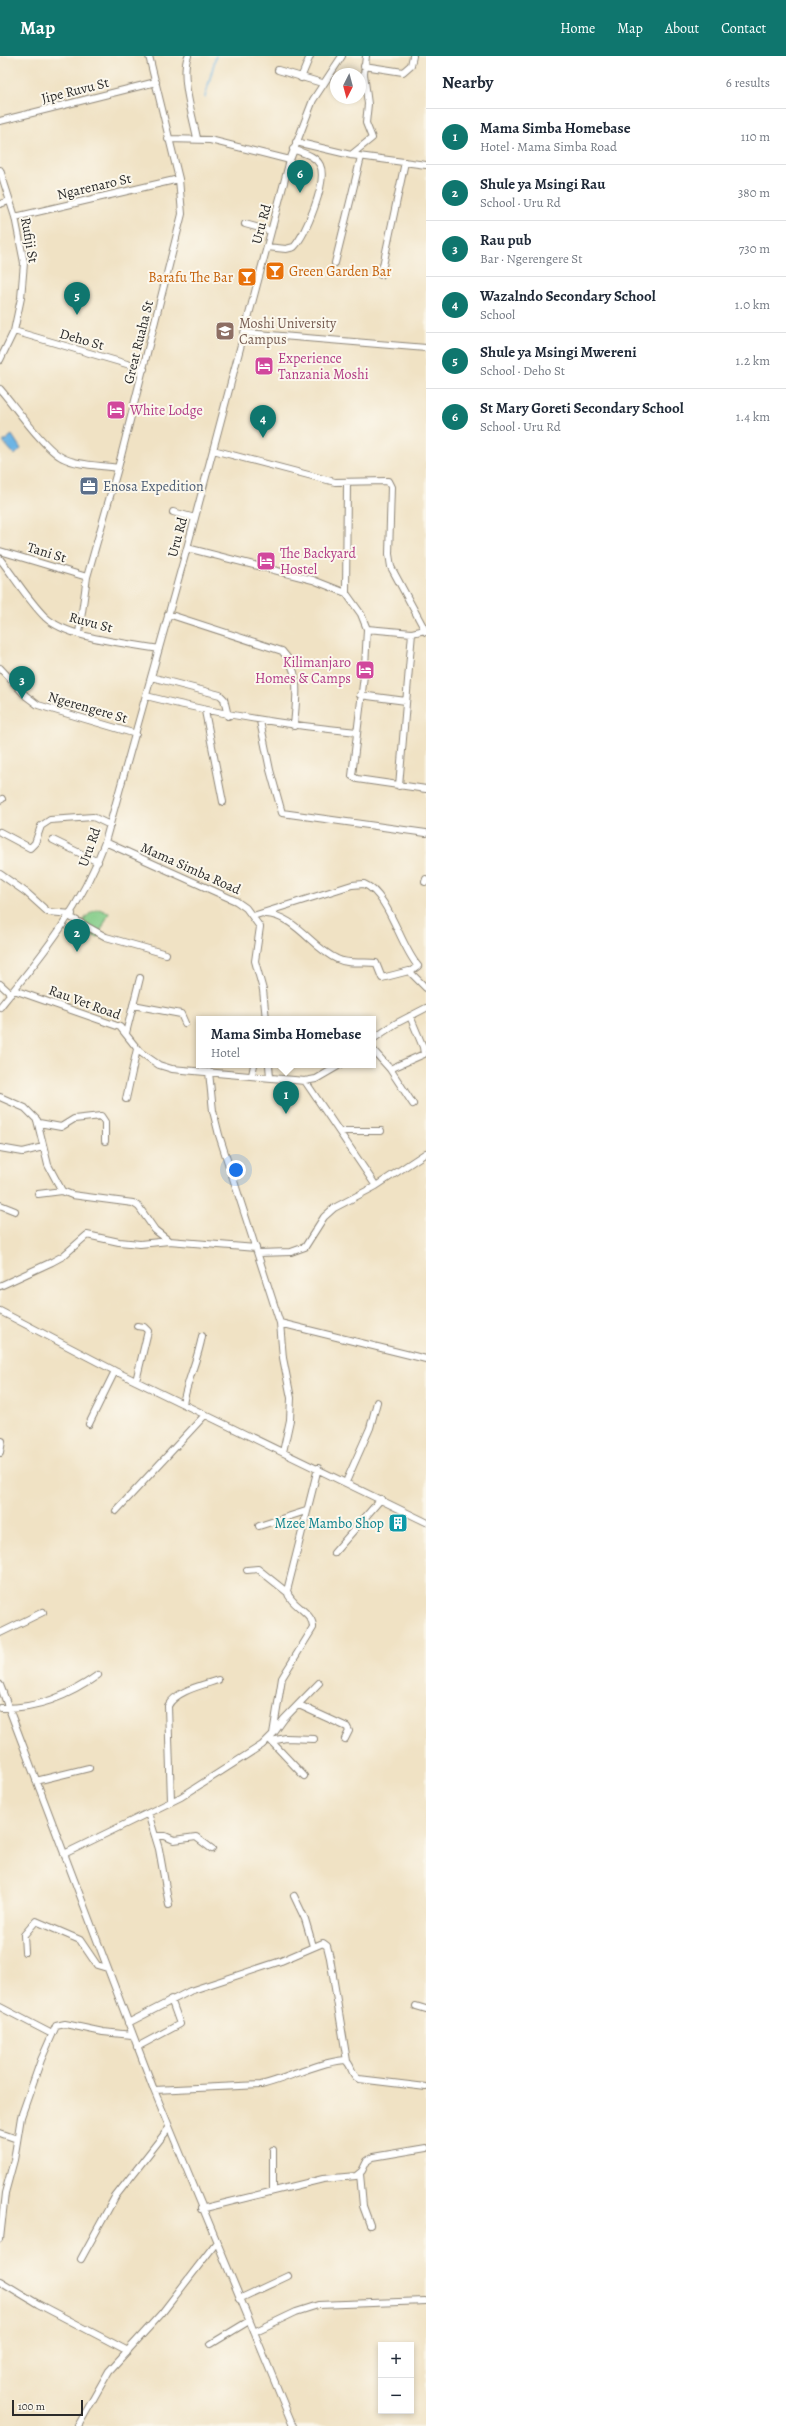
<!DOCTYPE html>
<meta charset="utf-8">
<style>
:root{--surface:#fff;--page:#f2f2f3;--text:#1f2937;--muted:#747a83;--line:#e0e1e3;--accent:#0f766e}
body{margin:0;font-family:Alegreya,serif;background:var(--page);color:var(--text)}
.controls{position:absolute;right:12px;bottom:12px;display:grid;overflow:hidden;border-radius:0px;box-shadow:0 2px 6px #0003}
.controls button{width:36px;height:36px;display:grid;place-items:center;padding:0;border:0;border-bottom:1px solid var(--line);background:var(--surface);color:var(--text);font:20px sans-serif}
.compass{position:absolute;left:330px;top:12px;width:36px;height:36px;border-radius:50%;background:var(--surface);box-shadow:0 2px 6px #0003;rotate:186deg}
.scale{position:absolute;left:12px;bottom:10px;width:71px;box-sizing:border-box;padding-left:4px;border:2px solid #2b2b2b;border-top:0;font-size:11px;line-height:14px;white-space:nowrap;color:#2b2b2b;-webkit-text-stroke:3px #fbf7ec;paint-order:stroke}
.you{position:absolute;left:236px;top:1114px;width:14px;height:14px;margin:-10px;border:3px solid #fff;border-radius:50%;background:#1a73e8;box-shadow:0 0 0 6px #1a73e833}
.badge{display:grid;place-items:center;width:26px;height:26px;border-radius:50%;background:var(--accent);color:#fff;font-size:13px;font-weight:700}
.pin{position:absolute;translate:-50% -33px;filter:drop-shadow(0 1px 2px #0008)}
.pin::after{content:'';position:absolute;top:21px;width:14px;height:12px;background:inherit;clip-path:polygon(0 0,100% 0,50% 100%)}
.popup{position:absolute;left:196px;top:960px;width:180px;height:52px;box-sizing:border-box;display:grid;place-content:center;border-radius:0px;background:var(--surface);filter:drop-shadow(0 1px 3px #0005);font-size:13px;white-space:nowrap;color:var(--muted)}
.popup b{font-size:15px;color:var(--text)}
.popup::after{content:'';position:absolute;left:50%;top:100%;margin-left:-8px;border:8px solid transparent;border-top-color:var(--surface)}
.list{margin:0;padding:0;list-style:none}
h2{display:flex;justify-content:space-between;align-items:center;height:52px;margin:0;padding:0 16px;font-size:17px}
h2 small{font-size:13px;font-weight:400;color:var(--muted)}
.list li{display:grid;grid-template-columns:26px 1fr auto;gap:12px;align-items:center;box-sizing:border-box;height:56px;padding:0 16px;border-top:1px solid var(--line)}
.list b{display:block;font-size:15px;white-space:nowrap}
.list p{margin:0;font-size:13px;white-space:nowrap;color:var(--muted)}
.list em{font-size:13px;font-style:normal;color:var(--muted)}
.map{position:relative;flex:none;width:426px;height:2370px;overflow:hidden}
header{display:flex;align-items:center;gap:24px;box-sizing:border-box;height:56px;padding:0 20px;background:var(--accent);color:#fff}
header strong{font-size:19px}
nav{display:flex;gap:22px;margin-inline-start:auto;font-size:14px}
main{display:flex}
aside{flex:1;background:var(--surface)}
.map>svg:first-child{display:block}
.green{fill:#83cc88;stroke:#577c5a}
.water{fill:#6cb4e4;stroke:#4c7088}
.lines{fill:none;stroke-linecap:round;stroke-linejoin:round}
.stream{stroke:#6cb4e4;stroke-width:1.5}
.minor-casing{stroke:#8e8678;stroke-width:8}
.minor{stroke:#fff;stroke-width:6}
.labels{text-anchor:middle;stroke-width:4;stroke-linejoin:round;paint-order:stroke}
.street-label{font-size:14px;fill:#2b2b2b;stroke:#fbf7ec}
.food-label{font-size:14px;fill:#c56008;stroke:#fbf7ec;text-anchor:start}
.education-label{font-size:14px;fill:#785e54;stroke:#fbf7ec;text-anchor:start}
.hotel-label{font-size:14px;fill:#b23c85;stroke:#fbf7ec;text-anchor:start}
.service-label{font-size:14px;fill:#4e5e75;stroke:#fbf7ec;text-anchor:start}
.culture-label{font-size:14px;fill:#0d838f;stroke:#fbf7ec;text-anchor:end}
</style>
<header>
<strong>Map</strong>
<nav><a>Home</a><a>Map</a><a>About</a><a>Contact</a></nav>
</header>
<main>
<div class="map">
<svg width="426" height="2370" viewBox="0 0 426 2370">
<rect width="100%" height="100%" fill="#fbf7ec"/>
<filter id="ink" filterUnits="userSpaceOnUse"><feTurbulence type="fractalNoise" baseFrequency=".025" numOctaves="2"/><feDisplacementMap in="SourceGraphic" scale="8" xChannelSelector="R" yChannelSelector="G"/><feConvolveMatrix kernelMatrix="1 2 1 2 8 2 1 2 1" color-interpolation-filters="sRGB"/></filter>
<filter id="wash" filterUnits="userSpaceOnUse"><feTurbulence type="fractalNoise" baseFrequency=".012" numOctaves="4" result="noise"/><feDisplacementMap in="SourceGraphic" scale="16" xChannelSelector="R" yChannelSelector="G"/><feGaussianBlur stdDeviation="0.9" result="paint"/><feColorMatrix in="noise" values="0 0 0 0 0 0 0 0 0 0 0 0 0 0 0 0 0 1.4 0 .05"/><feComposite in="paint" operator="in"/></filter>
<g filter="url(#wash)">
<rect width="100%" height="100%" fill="#f0e2c4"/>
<path class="green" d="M99,853L109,857L98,881L80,877C81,865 88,856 99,853Z"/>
<path class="water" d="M12,379L21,393L15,399L3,386Z"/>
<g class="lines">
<path class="stream" d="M205,41L216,0"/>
</g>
</g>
<g filter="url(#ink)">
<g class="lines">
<g class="minor-casing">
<path id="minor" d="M188,0C180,20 193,61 197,82
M364,10L403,16L411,9L413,0
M278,14L322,27
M301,22L310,0
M0,65L156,26
M168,83L210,84L290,104
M296,86L351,99L426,109
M351,99L372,82L366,67L368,48L364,18L366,0
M0,114L15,161L24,207L21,242L14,275L0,304
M0,148L9,145
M15,161L179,123
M245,168L271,175
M267,191L286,193L294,191C306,178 328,125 320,109C315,99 302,97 293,93
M335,207L361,101
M381,219L405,106
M14,275L144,313
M245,277L426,292
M0,333C14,349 45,394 63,402C79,410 101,409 118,412
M213,394L335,426L388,425L391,431L389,498L391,511L426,576
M173,456L195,462
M187,492L313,524L346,537L361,558L367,573L365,611L352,720L357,723L426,733
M0,495L87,521
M0,503C15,522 28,544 45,561C68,583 128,587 159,593
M346,537L347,427
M168,558L282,595C302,616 296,643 294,670
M367,573L412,577L425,574
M79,577L87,521L118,412L182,158L179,123L149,0
M0,612L26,640L38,649L136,678
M151,621L220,639L224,643L228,660
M360,639L406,645
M146,640C216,658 285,669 357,676
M205,655L223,746
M260,665L270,714L282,757L426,777
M399,730L412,577
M0,744L2,743
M0,776L30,792L35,787L41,770L50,764L93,761L110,769
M53,784L98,806
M105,786L236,845L246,852L260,871L255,905L263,934L266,963
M0,818L27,837L48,856L72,858
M425,826L426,823
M265,858C295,859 312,892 337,903C349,909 363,905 376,907L382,922L409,915L426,932
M253,860L352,829L364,828C389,838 400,890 418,910L410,916
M70,861L106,881L166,898
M0,928L11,938
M14,934L120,971L140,996L159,1009L172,1013L305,1025L316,1023L340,1009
M133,949L181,958L185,967
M0,951C44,897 81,852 105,786L187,492L290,104L313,44L342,0
M126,977L140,922
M373,983L395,968L426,952
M373,994L390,1013L413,1048
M269,1009L270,1021
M390,1013L424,998L423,991L410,960
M209,1016L213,1055L219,1079L280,1267L283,1302L291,1342L290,1364L283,1396
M252,1019L254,1009
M305,1025L376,1130
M0,1041L25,1052L37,1064L48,1109L62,1135L72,1139L133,1147L139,1151L155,1174L169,1185L256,1192
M126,1043L137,993
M39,1067L61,1071L74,1063L101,1060L105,1066V1085
M340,1077L345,1075H381
M0,1092L23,1096L43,1091
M38,1138L62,1135
M0,1149L15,1155
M258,1197L291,1196L305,1191L324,1161L334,1152L376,1130L426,1097
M0,1230L52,1206L63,1200L87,1179L119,1186L140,1188L169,1185
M0,1255L115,1315L426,1466
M280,1267L426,1303
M136,1325L148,1275L144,1271L137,1270
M183,1348C187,1324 198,1304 202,1280
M89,1368L115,1315
M0,1397L2,1385
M346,1426L370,1372L377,1346
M116,1455L205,1359
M259,1470L306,1455
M334,1497L381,1443
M247,1514L258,1513L288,1537
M0,1577L43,1556
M0,1629L154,2034L293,2370
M299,1649L347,1671L349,1675L345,1683
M0,1652C37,1653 69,1640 98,1619
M274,1677L284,1663L319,1627
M269,1683L304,1720
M271,1685L286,1682L314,1683
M36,1725L89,1712
M171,1745L168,1650C175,1635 203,1629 218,1624
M148,1757L159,1793L169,1849
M155,1780H165L174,1784L196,1781L212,1793
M64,1798L181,1741L262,1689L273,1678L282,1622L313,1572C314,1556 290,1550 287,1535L318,1412
M294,1840L305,1863L313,1890
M25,1896L24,1879L36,1865L80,1884L97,1909L107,1912
M416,1950L426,1953
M0,1951L52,1978
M128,1967L190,1935L281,1905L323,1887L327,1890L330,1902L347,2005
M137,1991L180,1968L171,1943
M154,2034L261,2029C290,2022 315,2007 345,2004C353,2009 350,2019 359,2023L426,2031
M0,2077L17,2083
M360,2118L363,2150L370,2169
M273,2135V2094
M201,2153L323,2123L356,2120L362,2115L367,2105L373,2101L426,2092
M0,2183L5,2137L14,2104L21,2061L41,2004L56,1970L65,1968L103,1976L132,1979
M81,2203L115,2141L169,2072
M0,2225L38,2248L128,2295
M239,2243L288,2220
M254,2276L296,2256L318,2249L426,2245
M211,2288L249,2265
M78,2370L109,2315L162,2257L216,2187"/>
</g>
<use href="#minor" class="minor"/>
</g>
</g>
<defs>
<g id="bar-square" transform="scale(1)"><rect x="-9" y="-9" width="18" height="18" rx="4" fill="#e8710a" stroke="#fbf7ec"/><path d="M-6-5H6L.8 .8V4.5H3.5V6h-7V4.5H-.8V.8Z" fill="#fff"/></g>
<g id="school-square" transform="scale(1)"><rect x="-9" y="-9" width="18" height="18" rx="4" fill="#8d6e63" stroke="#fbf7ec"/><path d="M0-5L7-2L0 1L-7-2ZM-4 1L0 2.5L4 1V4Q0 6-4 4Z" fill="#fff"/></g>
<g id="hotel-square" transform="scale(1)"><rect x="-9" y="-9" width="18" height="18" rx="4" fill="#d1479c" stroke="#fbf7ec"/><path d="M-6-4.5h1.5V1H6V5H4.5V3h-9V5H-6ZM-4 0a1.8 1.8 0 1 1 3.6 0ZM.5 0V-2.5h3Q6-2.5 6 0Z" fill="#fff"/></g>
<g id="office-square" transform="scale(1)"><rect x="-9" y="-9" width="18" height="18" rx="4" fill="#5c6f8a" stroke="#fbf7ec"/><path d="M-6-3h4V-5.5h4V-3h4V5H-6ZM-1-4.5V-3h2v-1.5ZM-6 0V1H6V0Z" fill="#fff"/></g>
<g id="building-square" transform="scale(1)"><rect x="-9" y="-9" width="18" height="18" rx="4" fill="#0f9aa8" stroke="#fbf7ec"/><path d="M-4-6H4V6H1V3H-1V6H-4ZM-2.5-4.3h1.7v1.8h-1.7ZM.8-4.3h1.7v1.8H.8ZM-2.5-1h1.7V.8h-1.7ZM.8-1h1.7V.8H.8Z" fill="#fff"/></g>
</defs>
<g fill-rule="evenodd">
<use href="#bar-square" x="275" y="215"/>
<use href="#bar-square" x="247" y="221"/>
<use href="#school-square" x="225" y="275"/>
<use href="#hotel-square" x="264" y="310"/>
<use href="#hotel-square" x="116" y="354"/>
<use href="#office-square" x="89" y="430"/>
<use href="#hotel-square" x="266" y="505"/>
<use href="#hotel-square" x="365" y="614"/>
<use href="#building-square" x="398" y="1467"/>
</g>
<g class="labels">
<g class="street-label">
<text transform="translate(75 34) rotate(-14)" y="5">Jipe Ruvu St</text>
<text transform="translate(94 130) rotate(-13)" y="5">Ngarenaro St</text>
<text transform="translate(261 168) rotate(-75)" y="5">Uru Rd</text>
<text transform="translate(30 184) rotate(80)" y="5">Rufiji St</text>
<text transform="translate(82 283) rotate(16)" y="5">Deho St</text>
<text transform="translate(138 286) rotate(-76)" y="5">Great Ruaha St</text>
<text transform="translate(177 481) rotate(-75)" y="5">Uru Rd</text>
<text transform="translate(47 496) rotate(17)" y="5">Tani St</text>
<text transform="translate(91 566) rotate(15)" y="5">Ruvu St</text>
<text transform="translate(88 651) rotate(16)" y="5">Ngerengere St</text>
<text transform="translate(89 791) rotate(-70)" y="5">Uru Rd</text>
<text transform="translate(191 812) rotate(24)" y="5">Mama Simba Road</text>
<text transform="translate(85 946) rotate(20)" y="5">Rau Vet Road</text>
</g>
<g class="food-label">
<text x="289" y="220">Green Garden Bar</text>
<text x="233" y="226" text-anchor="end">Barafu The Bar</text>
</g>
<g class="education-label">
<text x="239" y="272">Moshi University<tspan x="239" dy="16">Campus</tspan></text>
</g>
<g class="hotel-label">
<text x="278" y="307">Experience<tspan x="278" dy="16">Tanzania Moshi</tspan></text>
<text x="130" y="359">White Lodge</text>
<text x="280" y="502">The Backyard<tspan x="280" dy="16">Hostel</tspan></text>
<text x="351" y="611" text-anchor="end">Kilimanjaro<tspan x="351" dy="16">Homes &amp; Camps</tspan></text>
</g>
<g class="service-label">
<text x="103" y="435">Enosa Expedition</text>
</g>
<g class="culture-label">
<text x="384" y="1472">Mzee Mambo Shop</text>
</g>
</g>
</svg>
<div class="controls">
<button>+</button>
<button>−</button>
</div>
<svg class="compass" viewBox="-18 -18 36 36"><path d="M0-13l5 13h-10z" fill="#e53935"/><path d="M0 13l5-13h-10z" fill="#747a83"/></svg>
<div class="scale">100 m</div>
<div class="you"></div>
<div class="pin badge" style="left:286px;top:1058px">1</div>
<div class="popup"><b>Mama Simba Homebase</b>Hotel</div>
<div class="pin badge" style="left:77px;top:896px">2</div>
<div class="pin badge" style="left:22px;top:643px">3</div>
<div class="pin badge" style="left:263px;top:382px">4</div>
<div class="pin badge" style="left:77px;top:259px">5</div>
<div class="pin badge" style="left:300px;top:137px">6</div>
</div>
<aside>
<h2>Nearby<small>6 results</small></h2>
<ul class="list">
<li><span class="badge">1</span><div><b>Mama Simba Homebase</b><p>Hotel · Mama Simba Road</p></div><em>110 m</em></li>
<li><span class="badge">2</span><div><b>Shule ya Msingi Rau</b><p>School · Uru Rd</p></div><em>380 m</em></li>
<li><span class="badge">3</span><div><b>Rau pub</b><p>Bar · Ngerengere St</p></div><em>730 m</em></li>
<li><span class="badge">4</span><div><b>Wazalndo Secondary School</b><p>School</p></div><em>1.0 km</em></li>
<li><span class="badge">5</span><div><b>Shule ya Msingi Mwereni</b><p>School · Deho St</p></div><em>1.2 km</em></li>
<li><span class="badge">6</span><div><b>St Mary Goreti Secondary School</b><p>School · Uru Rd</p></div><em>1.4 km</em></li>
</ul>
</aside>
</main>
